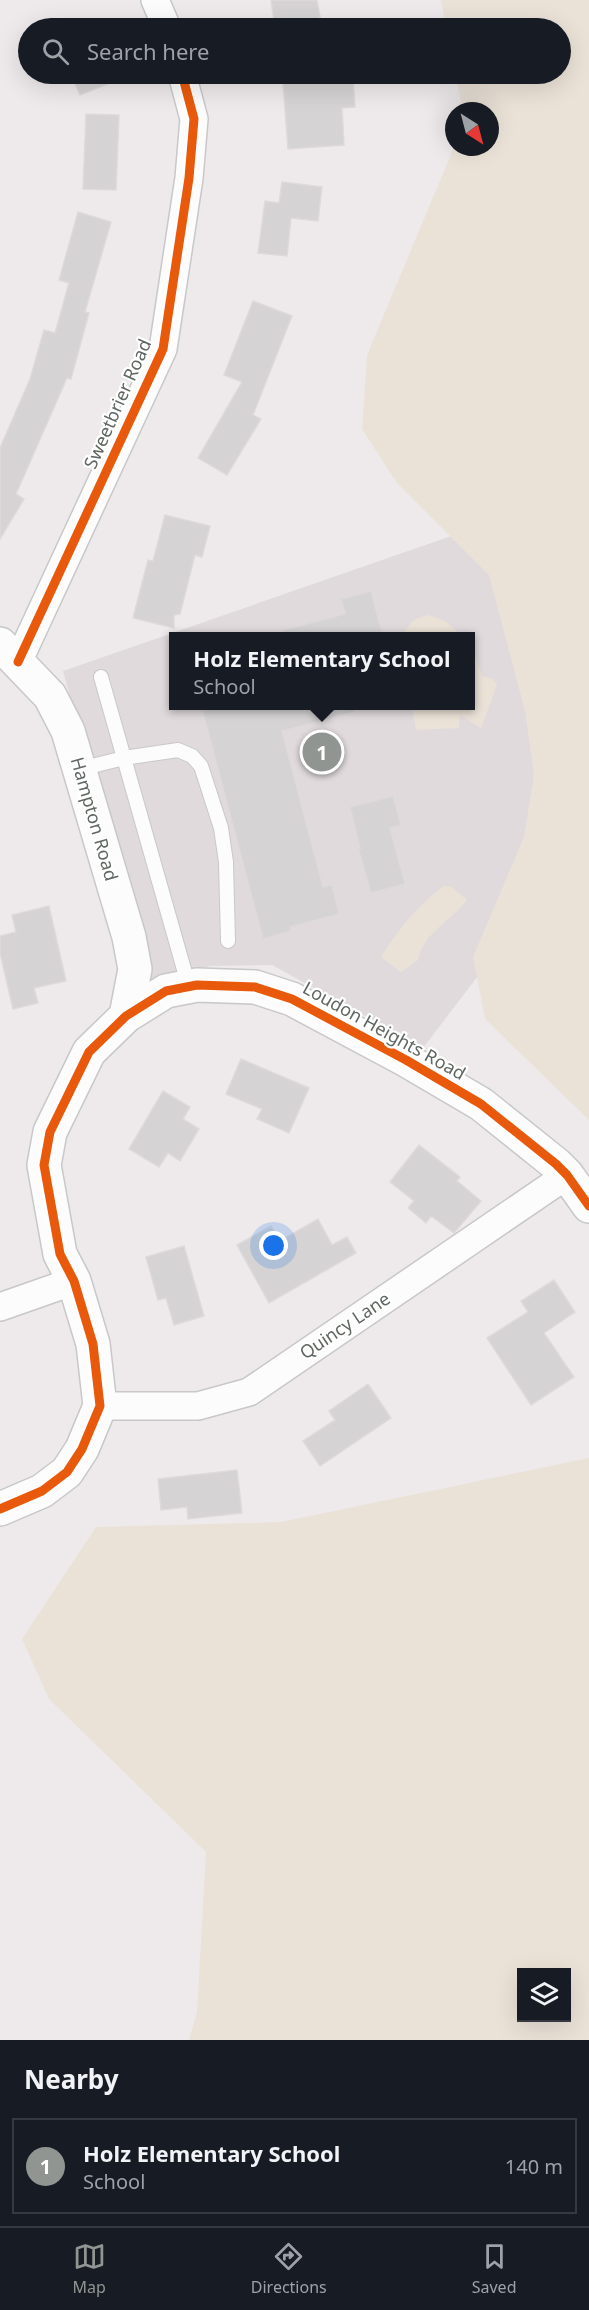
<!DOCTYPE html>
<style>
:root{--surface:#171b24;--page:#242831;--text:#f1f3f6;--muted:#9ea1a6;--line:#363941;--accent:#919592}
body{margin:0;font-family:"Noto Sans",sans-serif;background:var(--page);color:var(--text)}
.controls{position:absolute;right:18px;bottom:18px;display:grid;overflow:hidden;border-radius:0px;box-shadow:0 6px 24px #0002}
.controls button{width:54px;height:54px;display:grid;place-items:center;padding:0;border:0;border-bottom:2px solid var(--line);background:var(--surface);color:var(--text);font:30px sans-serif}
.compass{position:absolute;left:445px;top:102px;width:54px;height:54px;border-radius:50%;background:var(--surface);box-shadow:0 6px 24px #0002;rotate:144deg}
.you{position:absolute;left:274px;top:1246px;width:21px;height:21px;margin:-15px;border:4px solid #fff;border-radius:50%;background:#1a73e8;box-shadow:0 0 0 9px #1a73e833}
.badge{display:grid;place-items:center;width:39px;height:39px;border-radius:50%;background:var(--accent);color:#fff;font-size:20px;font-weight:700}
.pin{position:absolute;translate:-50% -50%;border:3px solid #fff;box-shadow:0 2px 6px #0006}
.popup{position:absolute;left:169px;top:632px;width:306px;height:78px;box-sizing:border-box;display:grid;place-content:center;border-radius:0px;background:var(--surface);filter:drop-shadow(0 2px 4px #0005);font-size:20px;white-space:nowrap;color:var(--muted)}
.popup b{font-size:22px;color:var(--text)}
.popup::after{content:'';position:absolute;left:50%;top:100%;margin-left:-12px;border:12px solid transparent;border-top-color:var(--surface)}
.list{margin:0;padding:0;list-style:none}
h2{display:flex;justify-content:space-between;align-items:center;height:78px;margin:0;padding:0 24px;font-size:26px}
h2 small{font-size:20px;font-weight:400;color:var(--muted)}
.list li{display:grid;grid-template-columns:39px 1fr auto;gap:18px;align-items:center;box-sizing:border-box;height:96px;margin:0 12px 12px;padding:0 12px;border:2px solid var(--line);border-radius:0px}
.list b{display:block;font-size:22px;white-space:nowrap}
.list p{margin:0;font-size:20px;white-space:nowrap;color:var(--muted)}
.list em{font-size:20px;font-style:normal;color:var(--muted)}
.icon{flex:none;width:33px;height:33px;fill:none;stroke:currentColor;stroke-width:2;stroke-linecap:round;stroke-linejoin:round}
.map{position:relative;flex:none;width:589px;height:2040px;overflow:hidden}
.search{position:absolute;background:var(--surface);box-shadow:0 6px 24px #0002;left:18px;right:18px;top:18px;height:66px;display:flex;align-items:center;gap:15px;box-sizing:border-box;padding:0 21px;border-radius:33px;color:var(--muted);font-size:22px}
.sheet{height:186px;background:var(--surface)}
nav{display:flex;justify-content:space-around;align-items:center;box-sizing:border-box;height:84px;border-top:2px solid var(--line);background:var(--surface);font-size:16px;color:var(--muted)}
nav a{display:grid;justify-items:center;gap:3px}
nav .on{color:var(--accent)}
.map>svg:first-child{display:block}
.education{fill:#e0dadc;fill-rule:evenodd}
.green{fill:#eae2d7;fill-rule:evenodd}
.building{fill:#d5d3d3;stroke:#ded9dc;stroke-width:1.5}
.lines{fill:none;stroke-linecap:round;stroke-linejoin:round}
.lane-casing{stroke:#c8c8c7;stroke-width:16}
.street-casing{stroke:#c8c8c7;stroke-width:30}
.secondary-casing{stroke:#c7c8c7;stroke-width:36}
.lane{stroke:#fcfcfc;stroke-width:14}
.street{stroke:#fcfcfc;stroke-width:27}
.secondary{stroke:#fcfcfc;stroke-width:33}
.cycleway-casing{stroke:#fff;stroke-width:13}
.cycleway{stroke:#e8590c;stroke-width:9}
.labels{text-anchor:middle;stroke-width:4.5;stroke-linejoin:round;paint-order:stroke}
.street-label{font-size:18px;fill:#5f6761;stroke:#fff}
</style>
<div class="map">
<svg width="589" height="2040" viewBox="0 0 589 2040">
<rect width="100%" height="100%" fill="#eeeaec"/>
<path class="education" d="M480,526L587,833L423,1048L272,965L210,966L147,981L63,671ZM174,636H470V706H174Z"/>
<path class="green" d="M441,0H589V1120L485,1019L473,957L524,837L534,775L525,711L489,575L397,483L362,429L367,355L454,147H490V111H463L455,74H560V28H446Z
M429,615L445,621L462,636H403C408,623 416,617 429,615Z
M471,649L476,658L482,676L493,679L497,685L481,728L460,715L459,728L416,730L412,706H470Z
M444,886H450L467,900C451,921 423,933 418,960L401,972L381,957C400,928 416,907 444,886Z
M589,1458V2040H189L197,2012L206,1852L49,1699L22,1639L96,1527L281,1522ZM566,1972V2018H522V1972Z"/>
<path class="building" d="M271,0H317L321,23L275,28Z
M71,74H132L80,95Z
M353,78L355,107L342,108L344,145L288,149L283,83Z
M86,114L119,115L116,190L83,189Z
M282,182L322,187L318,221L291,218L287,256L258,253L265,201L279,203Z
M78,212L111,222L85,312L89,313L71,379L67,378L16,494L24,499L0,539V448L30,379L44,330L55,333L69,283L59,280Z
M253,301L292,316L253,415L261,419L227,475L198,458L242,382L224,375Z
M165,515L210,526L202,557L195,555L180,614L174,615V628L133,618L148,560L153,561Z
M371,591L383,636H284L283,630L345,614L341,599Z
M201,705H354L355,712L282,731L323,887L332,885L339,914L290,927L291,931L263,939Z
M393,796L401,825L390,828L405,884L371,893L358,848H360L350,807Z
M49,906L66,981L34,988L38,1003L13,1009L0,953V936L16,932L12,915Z
M241,1059L309,1088L289,1133L257,1119L262,1109L226,1094Z
M163,1091L190,1107L183,1119L199,1129L180,1161L168,1153L159,1167L129,1149Z
M419,1145L460,1177L457,1181L481,1201L454,1233L431,1216L426,1223L408,1208L414,1201L390,1182Z
M318,1219L332,1245L347,1237L356,1253L269,1303L237,1245L271,1226L280,1241Z
M184,1246L204,1316L174,1325L166,1298L158,1300L146,1257Z
M554,1280L575,1312L544,1333L574,1377L531,1405L487,1338L528,1312L521,1301Z
M368,1384L391,1418L320,1466L303,1441L335,1420L329,1411Z
M237,1470L242,1513L188,1519L187,1507L161,1510L158,1479Z"/>
<g class="lines">
<g class="lane-casing">
<path id="lane" d="M101,677L189,987
M80,769L124,758L178,750L192,756L201,766L221,828L226,862L228,941"/>
</g>
<g class="street-casing">
<path id="street" d="M155,0L167,28
M18,662L163,349L189,178L194,119L182,74
M0,1307L74,1281
M100,1406H198L249,1392L567,1175"/>
</g>
<g class="secondary-casing">
<path id="secondary" d="M0,644L50,696L68,731L129,937L135,969L126,1016
M0,1509L42,1491L67,1472L82,1449L100,1406L93,1344L74,1281L60,1254L44,1165L50,1132L89,1052L126,1016L166,991L197,985L255,987L292,999L406,1060L481,1104L556,1164L567,1175L589,1206"/>
</g>
<use href="#lane" class="lane"/>
<use href="#street" class="street"/>
<use href="#secondary" class="secondary"/>
<g class="cycleway-casing">
<path id="cycleway" d="M18,662L163,349L189,178L194,119L182,74
M0,1509L42,1491L67,1472L82,1449L100,1406L93,1344L74,1281L60,1254L44,1165L50,1132L89,1052L126,1016L166,991L197,985L255,987L292,999L406,1060L481,1104L556,1164L567,1175L589,1206"/>
</g>
<use href="#cycleway" class="cycleway"/>
</g>
<g class="labels">
<g class="street-label">
<text transform="translate(118 404) rotate(-66)" y="6">Sweetbrier Road</text>
<text transform="translate(94 819) rotate(74)" y="6">Hampton Road</text>
<text transform="translate(384 1031) rotate(29)" y="6">Loudon Heights Road</text>
<text transform="translate(345 1326) rotate(-34)" y="6">Quincy Lane</text>
</g>
</g>
</svg>
<div class="controls">
<button><svg class="icon" aria-label="layers" viewBox="0 0 24 24"><path d="M12 4l9 5-9 5-9-5zM3 14l9 5 9-5"/></svg></button>
</div>
<svg class="compass" viewBox="-18 -18 36 36"><path d="M0-13l5 13h-10z" fill="#e53935"/><path d="M0 13l5-13h-10z" fill="#9ea1a6"/></svg>
<div class="you"></div>
<div class="pin badge" style="left:322px;top:752px">1</div>
<div class="popup"><b>Holz Elementary School</b>School</div>
<div class="search"><svg class="icon" aria-label="search" viewBox="0 0 24 24"><circle cx="10" cy="10" r="6"/><path d="M15 15l6 6"/></svg>Search here</div>
</div>
<section class="sheet">
<h2>Nearby<small></small></h2>
<ul class="list">
<li><span class="badge">1</span><div><b>Holz Elementary School</b><p>School</p></div><em>140 m</em></li>
</ul>
</section>
<nav>
<a class="on"><svg class="icon" aria-label="map" viewBox="0 0 24 24"><path d="M3 6l6-2 6 2 6-2v14l-6 2-6-2-6 2zM9 4v14M15 6v14"/></svg>Map</a>
<a><svg class="icon" aria-label="directions" viewBox="0 0 24 24"><path d="M12 3l9 9-9 9-9-9zM9 14v-3h6M13 9l2 2-2 2"/></svg>Directions</a>
<a><svg class="icon" aria-label="saved" viewBox="0 0 24 24"><path d="M7 4h10v16l-5-4-5 4z"/></svg>Saved</a>
</nav>
